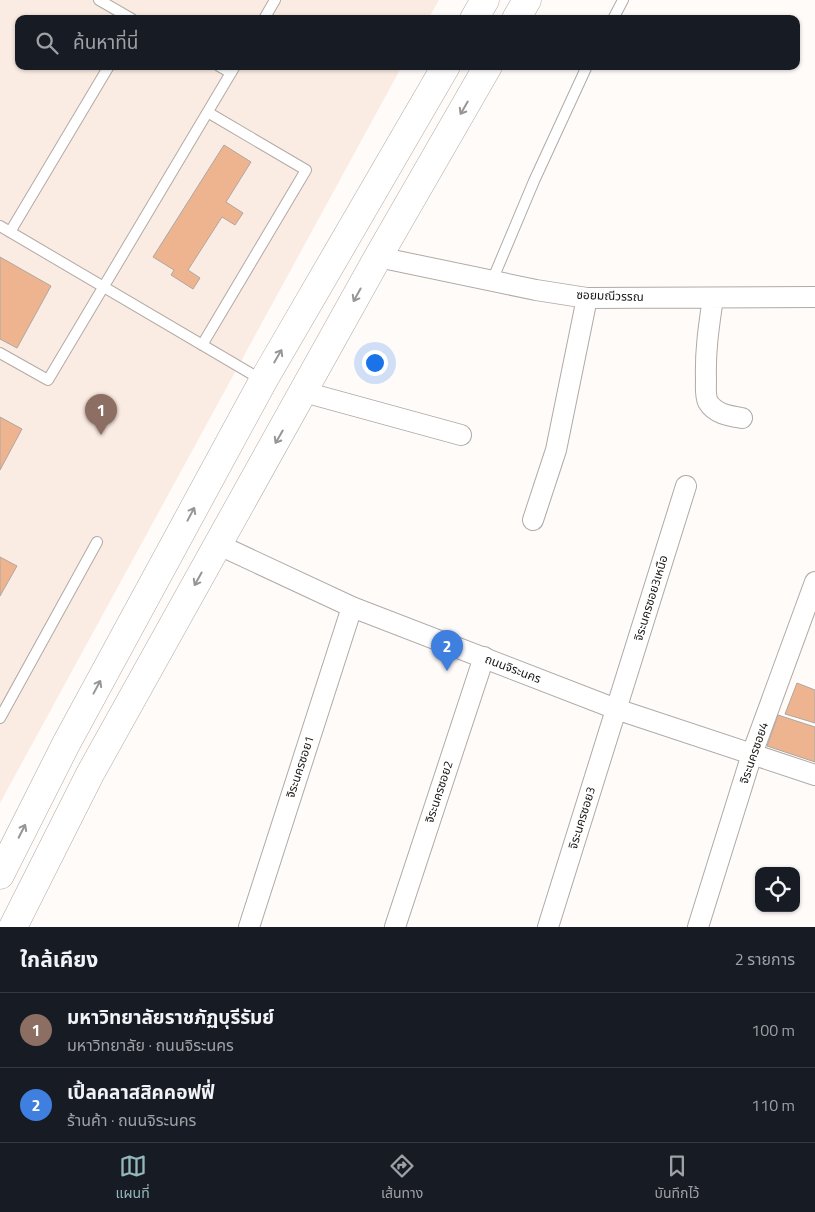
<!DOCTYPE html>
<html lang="th">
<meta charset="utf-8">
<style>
:root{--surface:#171b24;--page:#20242c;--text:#f1f3f6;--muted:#9ea1a6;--line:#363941;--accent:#94b7bb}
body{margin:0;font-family:"Titillium Web","Noto Sans Thai",sans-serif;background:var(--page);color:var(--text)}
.controls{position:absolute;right:15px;bottom:15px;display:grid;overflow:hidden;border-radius:10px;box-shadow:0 1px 4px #0004}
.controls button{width:45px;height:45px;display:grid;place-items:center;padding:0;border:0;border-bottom:1px solid var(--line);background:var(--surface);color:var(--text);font:25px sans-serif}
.you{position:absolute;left:374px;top:362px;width:18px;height:18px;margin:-12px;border:4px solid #fff;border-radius:50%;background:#1a73e8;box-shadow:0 0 0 8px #1a73e833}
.badge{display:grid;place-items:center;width:32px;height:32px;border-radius:50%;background:var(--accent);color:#fff;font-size:16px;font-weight:700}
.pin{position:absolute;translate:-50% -41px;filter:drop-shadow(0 1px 2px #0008)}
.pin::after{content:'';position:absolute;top:26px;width:18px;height:15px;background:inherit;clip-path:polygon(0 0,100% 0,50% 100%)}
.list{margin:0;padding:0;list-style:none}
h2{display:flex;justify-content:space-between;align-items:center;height:65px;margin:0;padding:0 20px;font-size:21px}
h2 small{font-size:16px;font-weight:400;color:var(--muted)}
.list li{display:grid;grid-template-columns:32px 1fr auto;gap:15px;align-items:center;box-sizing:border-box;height:75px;padding:0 20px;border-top:1px solid var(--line)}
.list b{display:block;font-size:19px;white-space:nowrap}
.list p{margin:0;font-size:16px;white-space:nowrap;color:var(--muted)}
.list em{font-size:16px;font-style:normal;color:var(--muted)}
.icon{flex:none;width:28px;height:28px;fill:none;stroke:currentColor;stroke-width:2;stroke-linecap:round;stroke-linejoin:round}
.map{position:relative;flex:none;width:815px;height:927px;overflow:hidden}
.search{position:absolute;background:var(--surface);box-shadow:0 1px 4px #0004;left:15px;right:15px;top:15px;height:55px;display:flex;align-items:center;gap:12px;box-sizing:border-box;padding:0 18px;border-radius:10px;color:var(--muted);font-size:19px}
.sheet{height:215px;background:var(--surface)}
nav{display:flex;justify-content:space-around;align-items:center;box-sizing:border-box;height:70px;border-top:1px solid var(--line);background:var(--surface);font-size:14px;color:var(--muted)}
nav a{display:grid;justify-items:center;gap:2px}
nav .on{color:var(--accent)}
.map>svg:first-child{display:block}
.built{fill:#fbece3}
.building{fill:#edb48f;stroke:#aea7a3}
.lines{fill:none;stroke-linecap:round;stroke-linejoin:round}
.service-casing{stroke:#b1aaa6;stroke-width:12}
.minor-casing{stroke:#b1aaa6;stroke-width:22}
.secondary-casing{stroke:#b1aaa6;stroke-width:29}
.service{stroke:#fff;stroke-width:10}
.minor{stroke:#fff;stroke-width:20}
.secondary{stroke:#fff;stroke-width:28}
.oneway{stroke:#979695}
.labels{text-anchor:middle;stroke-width:4.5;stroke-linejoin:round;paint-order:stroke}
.street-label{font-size:12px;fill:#171513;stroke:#fff}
</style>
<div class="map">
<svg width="815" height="927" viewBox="0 0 815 927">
<rect width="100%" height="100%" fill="#fefbf9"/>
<path class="built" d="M0,0H439L428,19H19V66H402L0,803Z"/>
<path class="building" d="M224,145L251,162L226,202L243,213L235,225L222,217L188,270L200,278L193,289L171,275L174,270L153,257Z
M0,257L51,286L17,348L0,339Z
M0,417L22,429L0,470Z
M0,557L17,566L0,596Z
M797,683L815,690V723L785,714Z
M778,715L815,727V762L767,746Z"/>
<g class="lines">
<g class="service-casing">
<path id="service" d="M99,0L132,19
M264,19L275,0
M613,19L623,0
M219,66L231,73
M0,226L262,380
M10,232L109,66
M492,281L534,181L587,66
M202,345L306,170L209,113
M0,353L48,380L235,66
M0,718L97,542"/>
</g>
<g class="minor-casing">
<path id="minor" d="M378,257L536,290L587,298L815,297
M713,298C709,325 705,351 706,379C706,385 705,396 708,402C715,414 730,416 742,418
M304,392L461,435
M533,520L556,450L587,298
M217,544L352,607L616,709L815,775
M249,927L352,607
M395,927L484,657
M548,927L686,486
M698,927L752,754L815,582"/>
</g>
<g class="secondary-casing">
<path id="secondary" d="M474,19L485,0
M516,19L527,0
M0,875L66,744L263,381L446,66
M13,927L90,774L378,257L488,66"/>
</g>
<use href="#service" class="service"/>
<use href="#minor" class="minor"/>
<use href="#secondary" class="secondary"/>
</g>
<defs><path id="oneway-shaft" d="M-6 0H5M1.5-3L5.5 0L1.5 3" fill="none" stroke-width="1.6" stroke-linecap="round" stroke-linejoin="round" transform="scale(1.25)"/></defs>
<g class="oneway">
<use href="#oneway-shaft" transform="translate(464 108) rotate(120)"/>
<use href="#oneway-shaft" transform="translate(357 295) rotate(119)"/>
<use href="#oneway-shaft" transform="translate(278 356) rotate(-60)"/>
<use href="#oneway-shaft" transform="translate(279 437) rotate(120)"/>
<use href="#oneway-shaft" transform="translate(191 514) rotate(-62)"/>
<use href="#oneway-shaft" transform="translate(198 579) rotate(119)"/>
<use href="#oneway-shaft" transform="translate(97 687) rotate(-62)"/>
<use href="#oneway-shaft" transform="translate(22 831) rotate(-63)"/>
</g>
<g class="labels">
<g class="street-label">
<text transform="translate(610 296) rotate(2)" y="4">ซอยมณีวรรณ</text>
<text transform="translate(651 598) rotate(-73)" y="4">จิระนครซอย3เหนือ</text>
<text transform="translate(513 669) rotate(21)" y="4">ถนนจิระนคร</text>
<text transform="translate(754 753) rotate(-71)" y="4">จิระนครซอย4</text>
<text transform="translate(300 767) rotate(-72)" y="4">จิระนครซอย1</text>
<text transform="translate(439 792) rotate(-72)" y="4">จิระนครซอย2</text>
<text transform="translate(582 818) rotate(-73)" y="4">จิระนครซอย3</text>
</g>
</g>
</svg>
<div class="controls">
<button><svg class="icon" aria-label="locate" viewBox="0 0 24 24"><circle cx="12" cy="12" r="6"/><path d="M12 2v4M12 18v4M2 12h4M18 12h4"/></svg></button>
</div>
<div class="you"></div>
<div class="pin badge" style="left:101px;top:435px;background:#8d6e63">1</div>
<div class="pin badge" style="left:447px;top:671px;background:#3f7fe0">2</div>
<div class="search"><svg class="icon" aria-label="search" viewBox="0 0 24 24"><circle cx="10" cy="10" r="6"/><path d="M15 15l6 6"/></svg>ค้นหาที่นี่</div>
</div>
<section class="sheet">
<h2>ใกล้เคียง<small>2 รายการ</small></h2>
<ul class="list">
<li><span class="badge" style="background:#8d6e63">1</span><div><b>มหาวิทยาลัยราชภัฏบุรีรัมย์</b><p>มหาวิทยาลัย · ถนนจิระนคร</p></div><em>100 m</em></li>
<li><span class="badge" style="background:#3f7fe0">2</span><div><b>เปิ้ลคลาสสิคคอฟฟี่</b><p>ร้านค้า · ถนนจิระนคร</p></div><em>110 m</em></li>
</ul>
</section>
<nav>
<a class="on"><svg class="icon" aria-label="map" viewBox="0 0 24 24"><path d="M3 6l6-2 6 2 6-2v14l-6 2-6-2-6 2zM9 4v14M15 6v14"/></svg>แผนที่</a>
<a><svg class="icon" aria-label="directions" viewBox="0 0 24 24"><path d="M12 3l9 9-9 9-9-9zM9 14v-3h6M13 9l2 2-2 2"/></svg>เส้นทาง</a>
<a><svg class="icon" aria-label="saved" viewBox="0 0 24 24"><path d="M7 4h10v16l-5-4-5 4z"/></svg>บันทึกไว้</a>
</nav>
